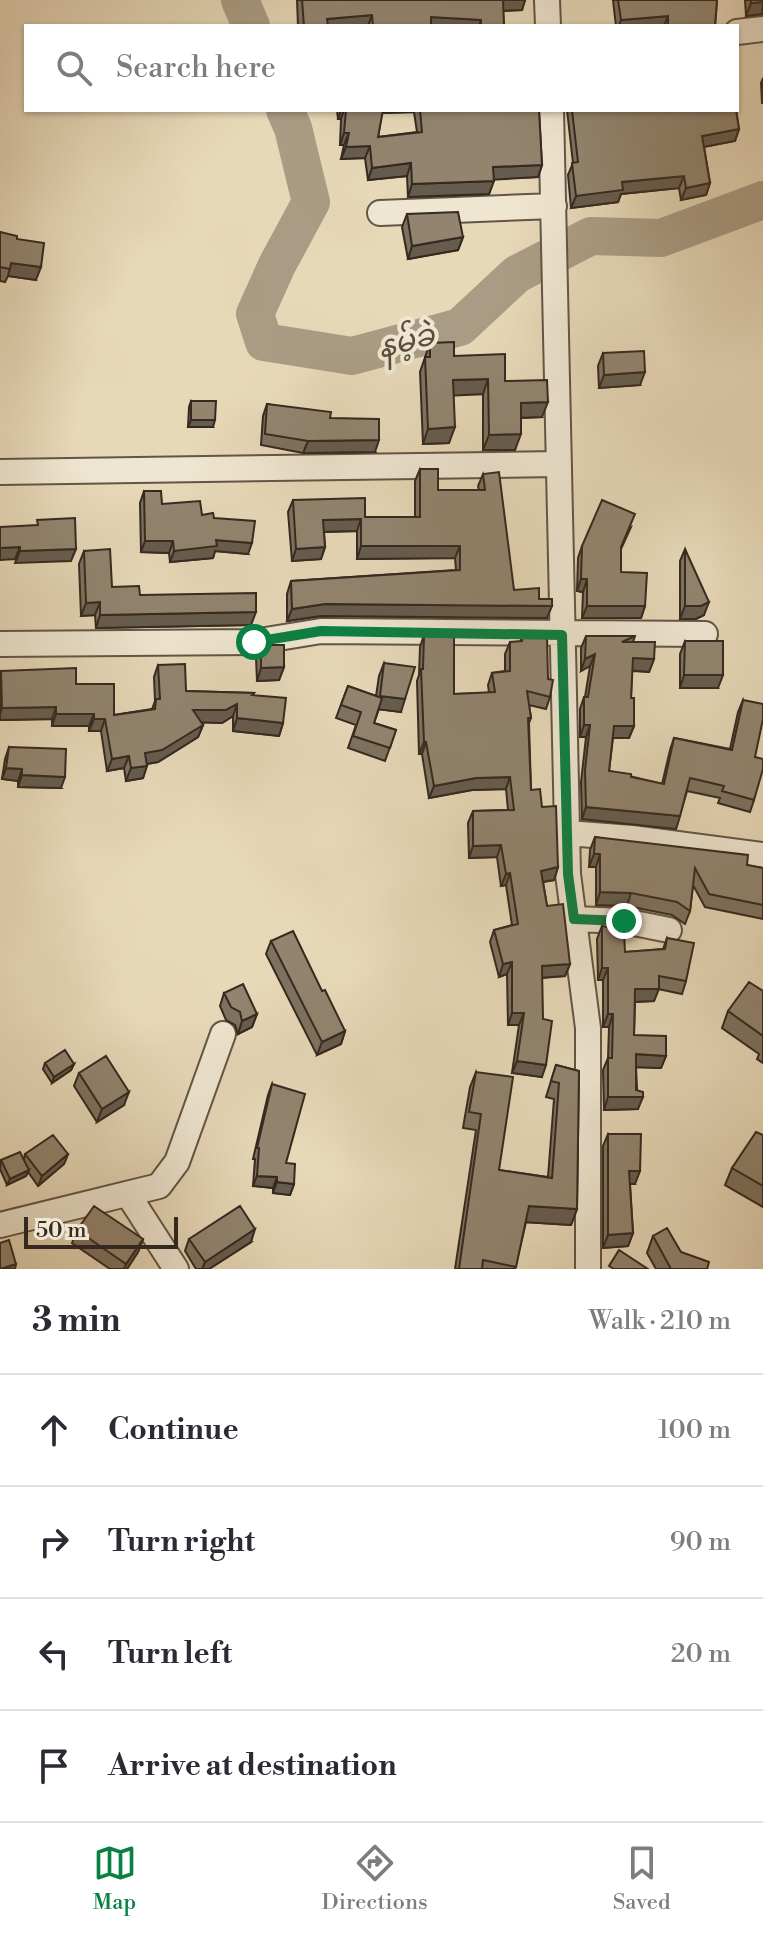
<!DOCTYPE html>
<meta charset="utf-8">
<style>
:root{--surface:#fff;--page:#f2f2f3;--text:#2b2b33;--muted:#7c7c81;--line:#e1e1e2;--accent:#0b8043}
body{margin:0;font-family:"Libre Bodoni","Noto Sans Myanmar",serif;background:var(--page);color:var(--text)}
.scale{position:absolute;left:24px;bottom:20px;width:154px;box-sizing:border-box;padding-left:8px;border:4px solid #352920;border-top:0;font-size:22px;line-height:28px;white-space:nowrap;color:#352920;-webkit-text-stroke:6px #efe6d1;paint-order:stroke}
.stop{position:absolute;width:24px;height:24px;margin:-18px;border:6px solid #0b8043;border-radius:50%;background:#fff}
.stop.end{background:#0b8043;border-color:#fff;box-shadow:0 2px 8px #0008}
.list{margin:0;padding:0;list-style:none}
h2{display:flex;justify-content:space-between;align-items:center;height:104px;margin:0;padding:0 32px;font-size:34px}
h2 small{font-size:26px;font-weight:400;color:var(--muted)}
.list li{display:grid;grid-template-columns:52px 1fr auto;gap:24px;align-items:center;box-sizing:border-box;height:112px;padding:0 32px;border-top:2px solid var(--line)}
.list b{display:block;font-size:30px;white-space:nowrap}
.list em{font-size:26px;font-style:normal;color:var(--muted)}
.icon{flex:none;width:44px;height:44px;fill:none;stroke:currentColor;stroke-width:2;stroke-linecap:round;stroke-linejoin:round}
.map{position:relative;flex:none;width:763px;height:1269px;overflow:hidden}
.search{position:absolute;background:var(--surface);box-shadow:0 2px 6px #0004;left:24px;right:24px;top:24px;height:88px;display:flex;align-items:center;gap:20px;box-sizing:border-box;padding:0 28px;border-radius:0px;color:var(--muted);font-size:30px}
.sheet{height:552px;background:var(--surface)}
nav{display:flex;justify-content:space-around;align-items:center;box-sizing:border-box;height:112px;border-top:2px solid var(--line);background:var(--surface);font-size:22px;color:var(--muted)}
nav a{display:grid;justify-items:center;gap:4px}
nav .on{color:var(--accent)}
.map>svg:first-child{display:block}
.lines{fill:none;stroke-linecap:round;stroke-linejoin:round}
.river{stroke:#aa9c84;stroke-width:38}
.minor-casing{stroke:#625546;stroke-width:28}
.minor{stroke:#efe6d1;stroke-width:24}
.wall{fill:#7e725f;stroke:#352920;stroke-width:2;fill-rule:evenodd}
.shaded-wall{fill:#665c4e;stroke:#352920;stroke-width:2}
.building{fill:#92846f;stroke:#352920;stroke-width:2}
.route{stroke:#0b8043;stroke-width:10}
.labels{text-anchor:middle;stroke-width:8;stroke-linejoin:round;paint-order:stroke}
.water-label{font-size:30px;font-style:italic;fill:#584c3e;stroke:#efe6d1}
</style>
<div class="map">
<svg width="763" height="1269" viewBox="0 0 763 1269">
<rect width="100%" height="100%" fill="#e7d8b8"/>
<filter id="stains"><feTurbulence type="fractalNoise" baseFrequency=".0025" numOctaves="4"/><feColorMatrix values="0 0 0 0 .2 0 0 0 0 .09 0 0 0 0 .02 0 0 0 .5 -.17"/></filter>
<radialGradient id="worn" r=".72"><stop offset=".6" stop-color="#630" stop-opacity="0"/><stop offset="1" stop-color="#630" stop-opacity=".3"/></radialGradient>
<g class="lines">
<path class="river" d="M240,0L251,26
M285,110L293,128L311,202L277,265L255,314L264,342L352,356L460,327L517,274L591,236L661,238L763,200"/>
<g class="minor-casing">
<path id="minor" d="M547,0L548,26
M737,32L763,29
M551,110L568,874L588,1028V1269
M380,213L554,206
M0,472L559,464
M0,644L254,642L321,631L705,634
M567,833L632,838L763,855
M574,919L624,921L669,930
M129,1196L176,1269
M0,1225L159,1186L177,1162L223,1034"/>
</g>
<use href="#minor" class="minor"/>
</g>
<path class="wall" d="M297,0H525L522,10L503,11L504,26H298Z
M613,0H717L715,26H616Z
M745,0H763V14L746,16Z
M763,78V103H762L761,83Z
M337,110H539L542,165L538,177L494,179L489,194L408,197L407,176L368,180L365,158L341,159L344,145H340L341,119H338ZM414,112L417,132L378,137L382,113Z
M567,110H736L739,129L735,141L704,147L710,183L706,195L681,200L679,188L621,194L618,202L571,208L568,175L573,163Z
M407,214L463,237L458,250L408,259L402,227Z
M0,232L17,239L36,280L8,276L5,282L0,281Z
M430,343L505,381L542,417L521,418L515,450H483V394L453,395L449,443L423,444L420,372Z
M603,353L640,385L599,388L598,366Z
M191,401L213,427H188L189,407Z
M267,404L330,418L375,452L303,453L261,445L263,416Z
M420,469L438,490H479L478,486L483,474L514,590L539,599L547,618L321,616L287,621V594L291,581L456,570L455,558L357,559V531L324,532L325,547L321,559L292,561L288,512L293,500L365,517H415V481Z
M144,491L162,504L214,518L248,554L215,551L213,558L170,562L169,553L141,552L140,503Z
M631,527L621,549V572L645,606L641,618H582L583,592L577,591L578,558L582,546Z
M685,549L704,615L696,619H680V561Z
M84,551L112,587L251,625L96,628L95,615L81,616L79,564Z
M424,635L454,694L489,693L488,685L492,673L505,671V654L510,642H520L523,635L548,679L550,697L546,709L529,705L531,718L529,723L531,790L542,807L558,867L554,880L543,882L547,906L570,964L565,976L542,978V1077L512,1073L519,1025H508L507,974L499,977L490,942L494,930L512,925L506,885L501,886L497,857L469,858L468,823L473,811L508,810L506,789L472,790L429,798L422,754H419L417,681L419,675L420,647Z
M586,636H635L633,642L654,659L649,672L632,671L631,698L634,726L629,738H613L609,771L662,784L670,750L674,738L730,749L738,712L743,700L755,757L754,800L750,812L718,803L720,798L687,791L676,829L582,819L581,782L586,737H580V709L584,697H585L590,666L581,671V648Z
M685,641L718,688H680V654Z
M261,645L284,667L279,680L257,681L256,658Z
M384,663L401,712L379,709L374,723L396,730L385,761L348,748L356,725L336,718L348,686L376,696L379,676Z
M158,665L186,691L254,693L253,695L283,723L279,736L233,731V716L222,723L201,722L203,725L198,737L158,762L147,764L143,778L126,781L124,768L107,771L101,731H89V726H52V719L0,720V675L1,671L76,684L114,715L152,709L155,701L154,677Z
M9,747L61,788L18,787V781L2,779L5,759Z
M595,837L763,868V919L705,907L693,885L690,911L685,924L672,915L627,906L596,905V867H589L590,850Z
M602,926L625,952L663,949L667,938L686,981L682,994L658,989L654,1001L635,1002L634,1035L666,1056L661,1068L636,1067L638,1109L604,1110L603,1070L608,1058L609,1027H603V980H598L597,939Z
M271,941L322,991L345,1031L341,1044L317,1055L266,954Z
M763,991V1063L757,1059L759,1054L722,1028L728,1011Z
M224,993L257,1014L252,1027L238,1034L235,1025L226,1020L220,1006Z
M45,1063L74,1064L71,1070L52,1083L43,1069Z
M556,1065L579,1071L577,1209L571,1225L526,1222L515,1269H455L476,1130L463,1128L470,1087L476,1072L499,1170L548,1177L554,1099L546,1097Z
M79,1073L124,1105L97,1122L74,1086Z
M272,1084L286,1163L294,1184L290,1195L273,1193V1188L253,1186L255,1159H253L268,1095Z
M608,1134L635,1184H630L633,1233L628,1246L603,1248V1146Z
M763,1135V1207L725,1185L732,1168Z
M25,1154H68L64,1164L38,1186L28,1172L26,1176L7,1185L0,1169L1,1160L24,1159Z
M77,1230L143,1239L138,1252L127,1269H110L72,1243Z
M653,1236L681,1252L707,1269H656L647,1253Z
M189,1239L251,1242L209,1269H196L185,1251Z"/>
<path class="shaded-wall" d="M502,0H525L522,10L498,11Z
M763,2L762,14L746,16L751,3Z
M372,15L368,26H325L327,19Z
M668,16L664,26H619L621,20Z
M431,17L481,20L479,26H427Z
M341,110H344L341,119H338Z
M381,110H415L414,112L380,113Z
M739,129L735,141L698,148L702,136Z
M344,133H349L344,145H340Z
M370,146L365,158L341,159L346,147Z
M411,163L407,176L368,180L372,168Z
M542,165L538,177L489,180L493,167Z
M684,176L679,188L621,194L618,202L571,208L576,196L622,182Z
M494,181L489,194L408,197L412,184Z
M710,183L706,195L681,200L686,188Z
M463,237L458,250L408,259L412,246Z
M11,263L41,267L36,280L8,276Z
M645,372L640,385L599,388L604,375Z
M488,379L483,394L447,396L453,380Z
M548,402L542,417L515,418L521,403Z
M191,420H215L213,427H188Z
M455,427L449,443L423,444L428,429Z
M521,434L515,450H483L489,435Z
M379,440L375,452L303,453L308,441Z
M361,519L357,531L319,532L323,520Z
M216,540L252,543L248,554L215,551L213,558L170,562L174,551Z
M145,541H173L169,553L141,552Z
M361,546H460L455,558L357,559Z
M20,547L15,559L0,560V548Z
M325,547L321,559L292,561L296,549Z
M76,549L71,561L15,563L20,551Z
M581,579H587L583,592L577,591Z
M100,602L95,615L81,616L86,603Z
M709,602L704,615L696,619H680L685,606Z
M325,604L552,606L547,618L321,616L287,621L292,609Z
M587,606H645L641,618H582Z
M256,612L251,625L96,628L100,615Z
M595,654L590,666L581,671L585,659Z
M633,658L654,659L649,672L628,670Z
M284,667L279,680L257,681L261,668Z
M684,675H723L718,688H680Z
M380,696L405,699L401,712L375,709Z
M237,704L233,716L222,723L189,722L193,710Z
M56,707L52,719L0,720V714L2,708Z
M56,714H94L89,726H52Z
M237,718L283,723L279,736L233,731Z
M94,719H105L101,731H89Z
M203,725L198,737L158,762L140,765L145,753Z
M584,725H590L586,737H580Z
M614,726H634L629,738H610Z
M424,742H426L422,754H419Z
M129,756L124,768L107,771L112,759Z
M147,766L143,778L126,781L131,768Z
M6,768L22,769L18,781L2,779Z
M22,775L65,777L61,788L18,787Z
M510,777L506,789L472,790L429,798L434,786L476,778Z
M586,807L680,816L676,829L582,819Z
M501,845L497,857L469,858L473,846Z
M594,854H600L596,867H589Z
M558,867L554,880L536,883L541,871Z
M510,873L506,885L501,886L506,874Z
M600,892L631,893L627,906L596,905Z
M512,962L507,974L499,977L503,964Z
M570,964L565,976L538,978L542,966Z
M602,968H608L603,980H598Z
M635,989H659L654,1001L630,1002Z
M512,1013H524L519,1025H508Z
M257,1014L252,1027L238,1034L242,1021Z
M608,1014H613L609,1027H603Z
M345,1031L341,1044L317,1055L322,1042Z
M636,1054L666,1056L661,1068L631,1067Z
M517,1061L546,1065L542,1077L512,1073Z
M74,1064L71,1070L52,1083L54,1077Z
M129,1092L124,1105L97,1122L102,1109Z
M608,1097H643L638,1109L604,1110Z
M68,1154L64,1164L38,1186L42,1176Z
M29,1170L26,1176L7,1185L10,1179Z
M629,1171H640L635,1184H624Z
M257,1176L277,1177L273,1188L253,1186Z
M277,1182L294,1184L290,1195L273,1193Z
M529,1206L577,1209L571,1225L523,1222Z
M255,1229L251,1242L209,1269H202L205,1262Z
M633,1233L628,1246L603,1248L608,1235Z
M143,1239L138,1252L127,1269H124L126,1264Z
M16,1264L15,1269H2Z"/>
<path class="building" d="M302,0H503L504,26H481V20L431,17V26H373L372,15L327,19L328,26H304Z
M618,0H717L715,26H668V16L621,20Z
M751,0H763V2L751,3Z
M346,110H383L378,137L422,132L420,110H539L542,165L493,167L494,181L412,184L411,163L372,168L370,146L346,147L349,133H344Z
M572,110H736L739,129L702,136L710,183L686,188L684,176L622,182L623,190L576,196L572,163L578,162Z
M458,212L463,237L412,246L407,214Z
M0,232L17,236V239L44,243L41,267L11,263L10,269L0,267Z
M454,342V356L505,354V381L547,380L548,402L521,403V434L489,435L488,379L453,380L455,427L428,429L425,357H430V343Z
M644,351L645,372L604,375L603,353Z
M191,401H216L215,420H191Z
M267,404L331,412L330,418L379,419V440L308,441L265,434Z
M420,469H438V490H485L483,474L499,472L514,590L539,588V599H552V606L325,604L292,609L291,581L460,570V546H361V519L323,520L325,547L296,549L293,500L365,498V517H420Z
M144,491H161L162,504L200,501L202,515L213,513L214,518L255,521L252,543L216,540L217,546L174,551L173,541H145Z
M602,500L635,514L621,547V572L647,573L645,606H587V579H581L582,546Z
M75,518L76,549L20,551V547L0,548V527L38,525L37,520Z
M110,549L112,587L139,586L140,595L256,593V612L100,615V602L86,603L84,551Z
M685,549L709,602L701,606H685Z
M424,635H454V694L495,692L492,673L510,671V642L522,641L523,635L547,636L548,679L553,680L550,697L527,691L531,718H528L531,790L540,789L542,807L556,806L558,867L541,871L547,906L563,904L570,964L542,966L543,1019L552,1021L546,1065L517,1061L524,1013H512V962L503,964L494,930L518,924L510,873L506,874L501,845L473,846V811L514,810L510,777L476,778L434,786L426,742H424L421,669H423Z
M586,636H635L622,642H655L654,659L633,658L631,698H634V726H614L609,771L631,774V777L664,784L674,738L732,750L743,700L763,704V719L755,757L763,759V769L754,800L722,791L724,786L690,778L680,816L586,807L585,770L590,725H584V697H588L595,654L585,659Z
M685,641H723V675H684Z
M261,645H284V667L261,668Z
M384,663L415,667L405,699L380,696Z
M185,664L186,691L254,693L252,695L286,698L283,723L237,718V704L226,710H193L203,725L162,750L145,753L147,766L131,768L129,756L112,759L105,719H94V714H56V707L2,708L1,671L76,668V684H114V715L155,709L156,699H160L158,665Z
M348,686L382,698L374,723L396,730L390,748L353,736L361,712L341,705Z
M9,747L66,749L65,777L22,775V769L6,768Z
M595,837L748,855L747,865L763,868V905L709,894L695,868L690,911L677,902L631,893L600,892V854H594Z
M602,926L624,930L625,952L665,949L667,938L694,943L686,981L659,976V989H635L634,1035L666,1036V1056L636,1054V1090L643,1092V1097H608V1058H612L613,1014H608V968H602Z
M293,931L322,991L325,990L345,1031L322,1042L271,941Z
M749,982L763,991V1036L728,1011Z
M243,984L257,1014L242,1021L240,1012L231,1007L224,993Z
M65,1050L74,1064L54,1077L45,1063Z
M106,1056L129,1092L102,1109L79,1073Z
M556,1065L579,1071L577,1209L529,1206L516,1267L483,1260L482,1269H459L481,1114L469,1112L476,1072L513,1077L499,1170L552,1178L559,1083L551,1081Z
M272,1084L305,1094L286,1163L295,1164L294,1184L277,1182V1177L257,1176L259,1148H257Z
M756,1132L763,1135V1186L732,1168Z
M608,1134H641L640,1171H629L633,1233L608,1235Z
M53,1135L68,1154L42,1176L25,1154Z
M20,1152L29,1170L10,1179L1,1160Z
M94,1206L143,1239L126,1264L77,1230Z
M240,1206L255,1229L205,1262L189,1239Z
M667,1228L681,1252L709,1262L707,1269H671L653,1236Z
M9,1240L16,1264L0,1269V1243Z
M619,1250L648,1269H614L609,1266Z"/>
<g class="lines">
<path class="route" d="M254,642L321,631L562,635L568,874L574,919L624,921"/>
</g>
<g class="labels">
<g class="water-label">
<text transform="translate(406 341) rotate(-15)" y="10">နမ့်ခဲ</text>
</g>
</g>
<rect width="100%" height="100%" filter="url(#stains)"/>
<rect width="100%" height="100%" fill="url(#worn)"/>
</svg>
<div class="scale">50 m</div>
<div class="stop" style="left:254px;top:642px"></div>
<div class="stop end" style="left:624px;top:921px"></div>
<div class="search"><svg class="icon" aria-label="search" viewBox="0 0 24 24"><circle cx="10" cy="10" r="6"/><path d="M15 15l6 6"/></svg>Search here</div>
</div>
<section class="sheet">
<h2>3 min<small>Walk · 210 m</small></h2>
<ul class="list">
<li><svg class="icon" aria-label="ahead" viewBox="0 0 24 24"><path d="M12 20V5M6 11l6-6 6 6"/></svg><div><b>Continue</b></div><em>100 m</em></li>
<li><svg class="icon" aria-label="right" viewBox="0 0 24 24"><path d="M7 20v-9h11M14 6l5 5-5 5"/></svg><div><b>Turn right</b></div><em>90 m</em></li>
<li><svg class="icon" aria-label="left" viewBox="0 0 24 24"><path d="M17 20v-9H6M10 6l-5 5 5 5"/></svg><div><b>Turn left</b></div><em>20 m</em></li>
<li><svg class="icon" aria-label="arrive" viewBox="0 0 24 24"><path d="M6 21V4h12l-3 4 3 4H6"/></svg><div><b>Arrive at destination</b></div></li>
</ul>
</section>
<nav>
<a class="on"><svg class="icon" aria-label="map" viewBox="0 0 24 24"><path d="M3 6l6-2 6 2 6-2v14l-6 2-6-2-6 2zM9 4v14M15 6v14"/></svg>Map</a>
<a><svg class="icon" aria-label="directions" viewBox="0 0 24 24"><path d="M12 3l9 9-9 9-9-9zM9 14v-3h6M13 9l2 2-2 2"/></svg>Directions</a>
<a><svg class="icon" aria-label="saved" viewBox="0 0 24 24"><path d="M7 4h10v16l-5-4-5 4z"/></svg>Saved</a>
</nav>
